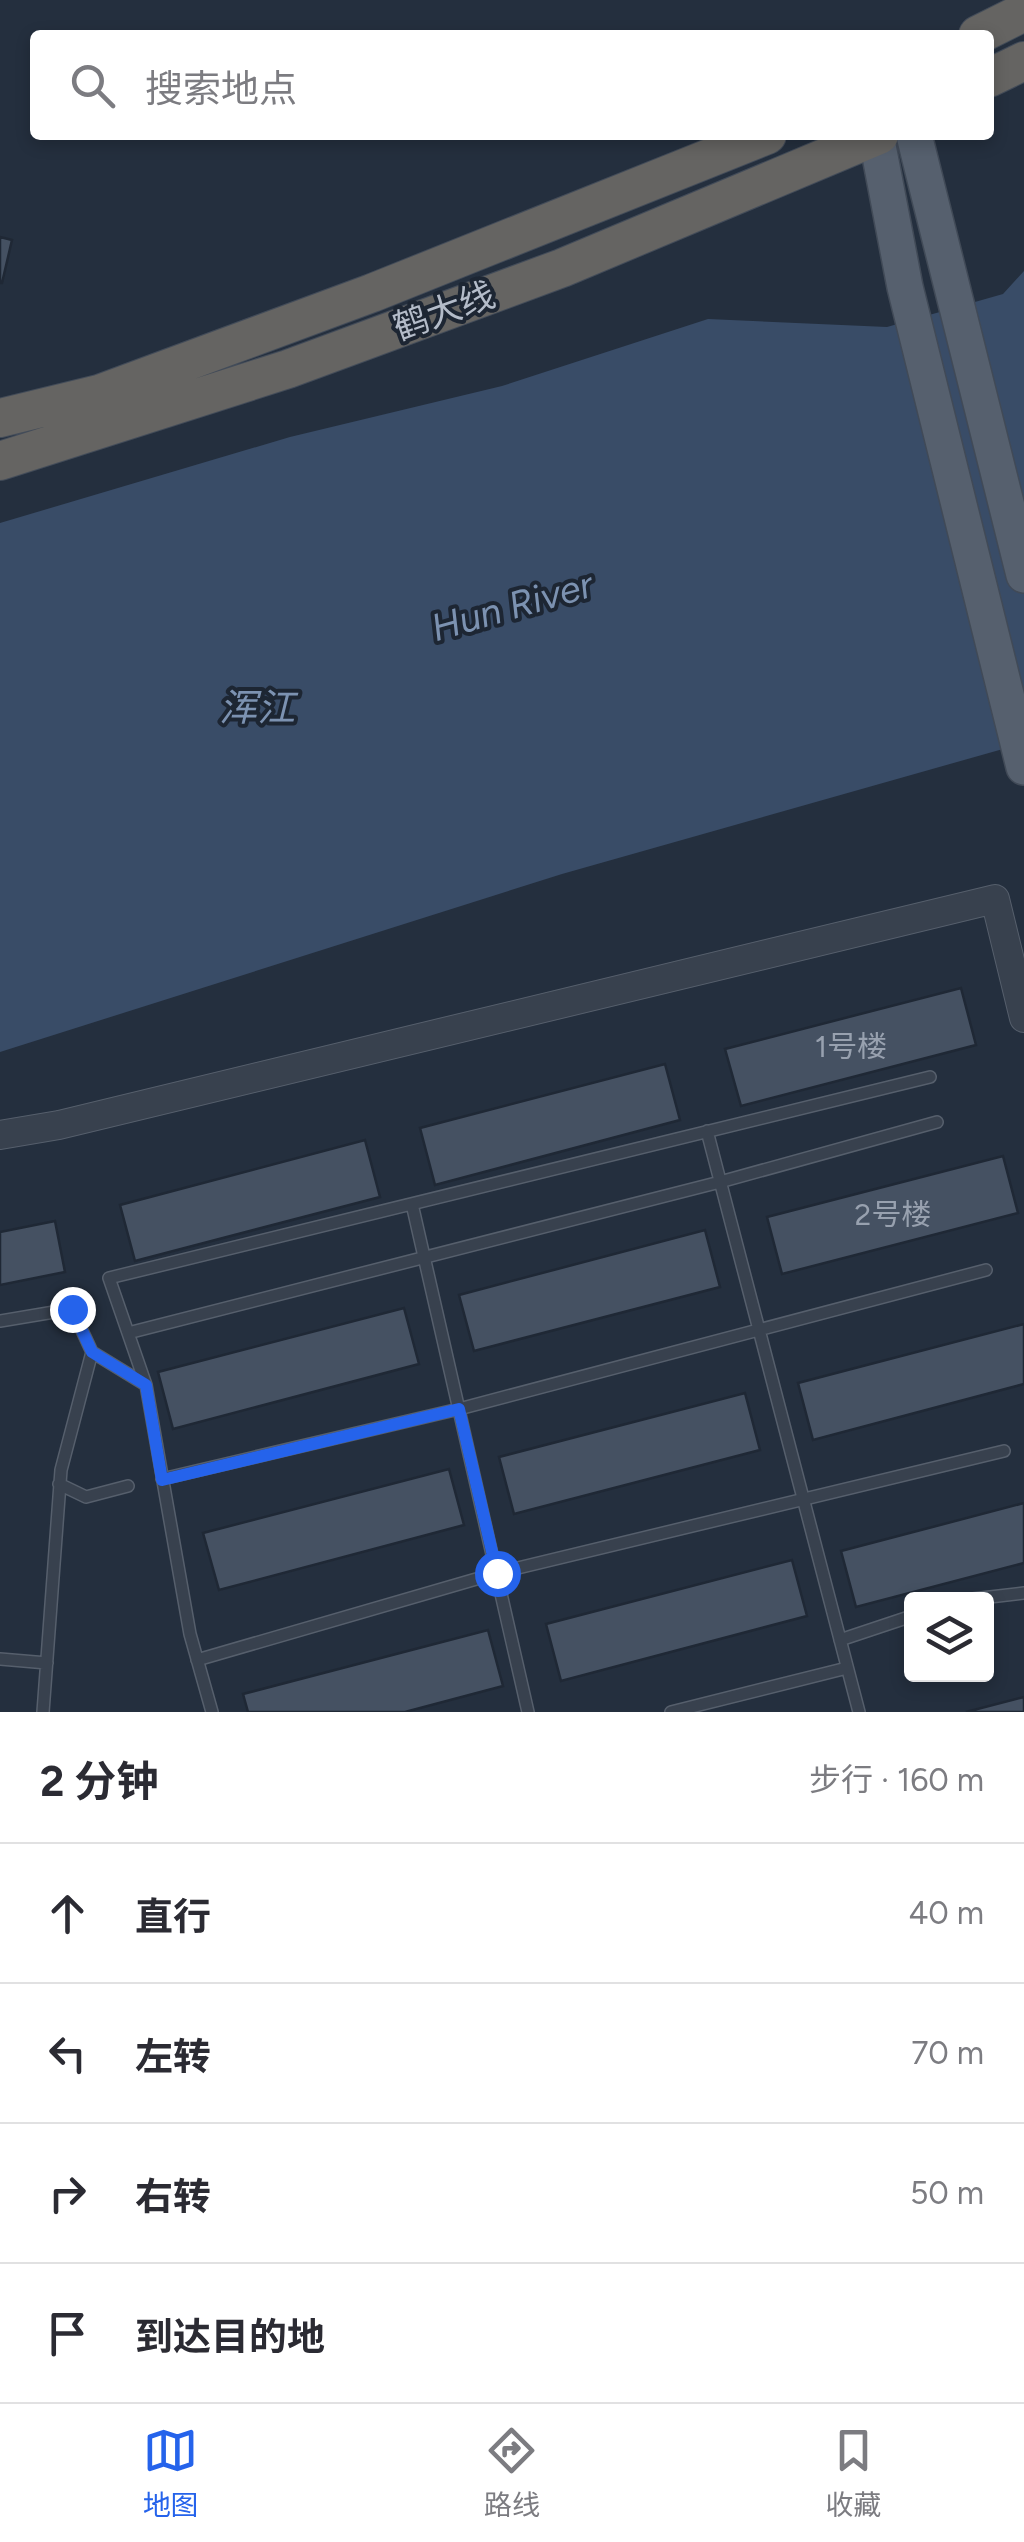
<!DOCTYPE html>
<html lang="zh">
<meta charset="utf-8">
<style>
:root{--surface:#fff;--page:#f2f2f3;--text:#2b2b33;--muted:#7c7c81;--line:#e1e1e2;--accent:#2563eb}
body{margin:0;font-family:Figtree,"Noto Sans SC",sans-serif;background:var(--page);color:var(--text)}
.controls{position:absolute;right:30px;bottom:30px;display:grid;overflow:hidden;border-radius:10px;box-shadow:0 5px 15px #0003}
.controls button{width:90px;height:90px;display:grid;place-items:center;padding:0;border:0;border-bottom:2px solid var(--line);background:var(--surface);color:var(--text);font:50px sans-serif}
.stop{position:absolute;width:30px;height:30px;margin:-22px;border:8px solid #2563eb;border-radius:50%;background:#fff}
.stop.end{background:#2563eb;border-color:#fff;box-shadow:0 2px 10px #0008}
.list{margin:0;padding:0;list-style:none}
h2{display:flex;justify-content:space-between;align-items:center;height:130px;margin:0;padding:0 40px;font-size:42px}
h2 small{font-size:32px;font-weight:400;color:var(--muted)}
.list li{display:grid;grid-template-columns:65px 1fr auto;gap:30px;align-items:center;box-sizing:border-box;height:140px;padding:0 40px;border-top:2px solid var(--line)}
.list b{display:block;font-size:38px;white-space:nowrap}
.list em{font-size:32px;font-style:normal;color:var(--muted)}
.icon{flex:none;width:55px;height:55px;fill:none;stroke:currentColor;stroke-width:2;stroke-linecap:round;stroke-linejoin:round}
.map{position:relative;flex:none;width:1024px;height:1712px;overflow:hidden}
.search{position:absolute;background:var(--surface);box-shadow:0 5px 15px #0003;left:30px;right:30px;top:30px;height:110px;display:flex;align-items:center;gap:25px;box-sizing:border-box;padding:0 35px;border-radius:10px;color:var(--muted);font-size:38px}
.sheet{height:690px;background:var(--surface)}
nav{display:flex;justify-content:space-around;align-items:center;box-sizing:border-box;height:140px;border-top:2px solid var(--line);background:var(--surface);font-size:28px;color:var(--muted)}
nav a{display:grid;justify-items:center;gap:5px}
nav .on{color:var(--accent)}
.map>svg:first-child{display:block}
.water{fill:#394c67}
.building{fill:#455162;stroke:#1f2835;stroke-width:2.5}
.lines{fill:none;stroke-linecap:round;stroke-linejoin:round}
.service-casing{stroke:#565f6c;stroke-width:14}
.tertiary-casing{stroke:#565f6c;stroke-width:30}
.primary-casing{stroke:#414a57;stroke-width:38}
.trunk-casing{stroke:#434c59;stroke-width:40}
.service{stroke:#38414e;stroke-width:11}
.tertiary{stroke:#38414e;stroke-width:28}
.primary{stroke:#56606e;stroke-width:35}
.trunk{stroke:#656462;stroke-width:38}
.route{stroke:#2563eb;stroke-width:12}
.labels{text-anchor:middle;stroke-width:8;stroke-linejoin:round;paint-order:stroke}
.number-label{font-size:30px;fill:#98a1af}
.street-label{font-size:35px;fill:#b4bcc9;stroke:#1d2633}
.water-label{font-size:38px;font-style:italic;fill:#7c92b1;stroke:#1d2633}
</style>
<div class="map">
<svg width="1024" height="1712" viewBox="0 0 1024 1712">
<rect width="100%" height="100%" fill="#242f3e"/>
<path class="water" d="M1024,271V743L562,874L0,1052V523L290,437L502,386L708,319L887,327L1003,294Z"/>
<path class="building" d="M0,237L12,240L2,283H0Z
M961,988L976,1045L741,1106L725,1049Z
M665,1064L680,1120L435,1185L420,1128Z
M365,1140L380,1197L135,1261L120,1205Z
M1003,1156L1018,1213L782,1274L767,1217Z
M55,1221L65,1272L0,1285V1232Z
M705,1230L720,1287L474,1351L459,1295Z
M404,1308L419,1364L173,1429L158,1372Z
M1024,1324V1384L813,1440L798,1383Z
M745,1393L760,1450L514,1514L499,1457Z
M449,1469L464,1525L219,1590L203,1533Z
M1024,1503V1563L856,1607L841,1551Z
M792,1560L807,1616L561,1681L546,1624Z
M488,1630L503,1686L405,1712H248L243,1694Z
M1024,1697V1712H966Z"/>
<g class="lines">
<g class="service-casing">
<path id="service" d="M707,1131L859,1712
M412,1204L528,1712
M0,1321L72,1309L92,1352L61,1470L43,1712
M128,1333L720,1182L937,1122
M92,1352L146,1385
M162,1479L459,1409L986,1270
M59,1484L86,1497L128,1486
M964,1600L1024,1593
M840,1640L912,1616
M0,1659L47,1663
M197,1660L497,1573L1004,1451
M212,1712L190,1634L146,1385L109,1278L930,1077
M671,1712L847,1668"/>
</g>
<g class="tertiary-casing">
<path id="tertiary" d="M0,1135L59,1125L995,899L1024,1018"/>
</g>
<g class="primary-casing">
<path id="primary" d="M876,135L905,287L1024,767
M914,135L1024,575"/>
</g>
<g class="trunk-casing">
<path id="trunk" d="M978,35L1024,12
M989,78L1024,61
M0,418L99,394L372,293L767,135
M0,461L288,369L562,268L879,135"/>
</g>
<use href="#service" class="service"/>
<use href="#tertiary" class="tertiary"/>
<use href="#primary" class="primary"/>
<use href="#trunk" class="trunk"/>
</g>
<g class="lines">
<path class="route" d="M72,1309L92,1352L146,1385L162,1480L459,1409L497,1573"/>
</g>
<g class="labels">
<g class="number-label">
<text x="851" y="1057">1号楼</text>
<text x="893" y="1225">2号楼</text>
</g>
<g class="street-label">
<text transform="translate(444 311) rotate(-20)" y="12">鹤大线</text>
</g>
<g class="water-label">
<text transform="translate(512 606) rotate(-16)" y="13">Hun River</text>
<text x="257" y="721">浑江</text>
</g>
</g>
</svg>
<div class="controls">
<button><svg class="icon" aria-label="layers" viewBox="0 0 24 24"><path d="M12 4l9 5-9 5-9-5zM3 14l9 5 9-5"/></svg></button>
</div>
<div class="stop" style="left:497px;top:1573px"></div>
<div class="stop end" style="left:72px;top:1309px"></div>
<div class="search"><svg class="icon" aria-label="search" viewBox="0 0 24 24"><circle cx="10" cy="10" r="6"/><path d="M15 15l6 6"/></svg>搜索地点</div>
</div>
<section class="sheet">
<h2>2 分钟<small>步行 · 160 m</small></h2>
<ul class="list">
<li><svg class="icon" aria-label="ahead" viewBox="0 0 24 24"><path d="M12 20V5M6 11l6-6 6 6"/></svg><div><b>直行</b></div><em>40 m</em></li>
<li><svg class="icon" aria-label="left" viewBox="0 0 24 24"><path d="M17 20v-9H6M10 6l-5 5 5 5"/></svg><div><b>左转</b></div><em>70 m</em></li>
<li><svg class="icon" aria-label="right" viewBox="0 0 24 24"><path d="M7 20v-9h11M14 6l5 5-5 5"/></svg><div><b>右转</b></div><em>50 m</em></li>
<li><svg class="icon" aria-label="arrive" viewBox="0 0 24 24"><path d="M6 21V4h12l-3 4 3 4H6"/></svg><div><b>到达目的地</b></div></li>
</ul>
</section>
<nav>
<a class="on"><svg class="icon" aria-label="map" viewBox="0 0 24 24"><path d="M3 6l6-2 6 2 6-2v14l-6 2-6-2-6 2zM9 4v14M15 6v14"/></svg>地图</a>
<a><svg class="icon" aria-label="directions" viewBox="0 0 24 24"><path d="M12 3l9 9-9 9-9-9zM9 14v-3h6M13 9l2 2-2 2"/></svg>路线</a>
<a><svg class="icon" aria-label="saved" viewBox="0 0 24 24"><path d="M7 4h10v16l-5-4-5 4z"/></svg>收藏</a>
</nav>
